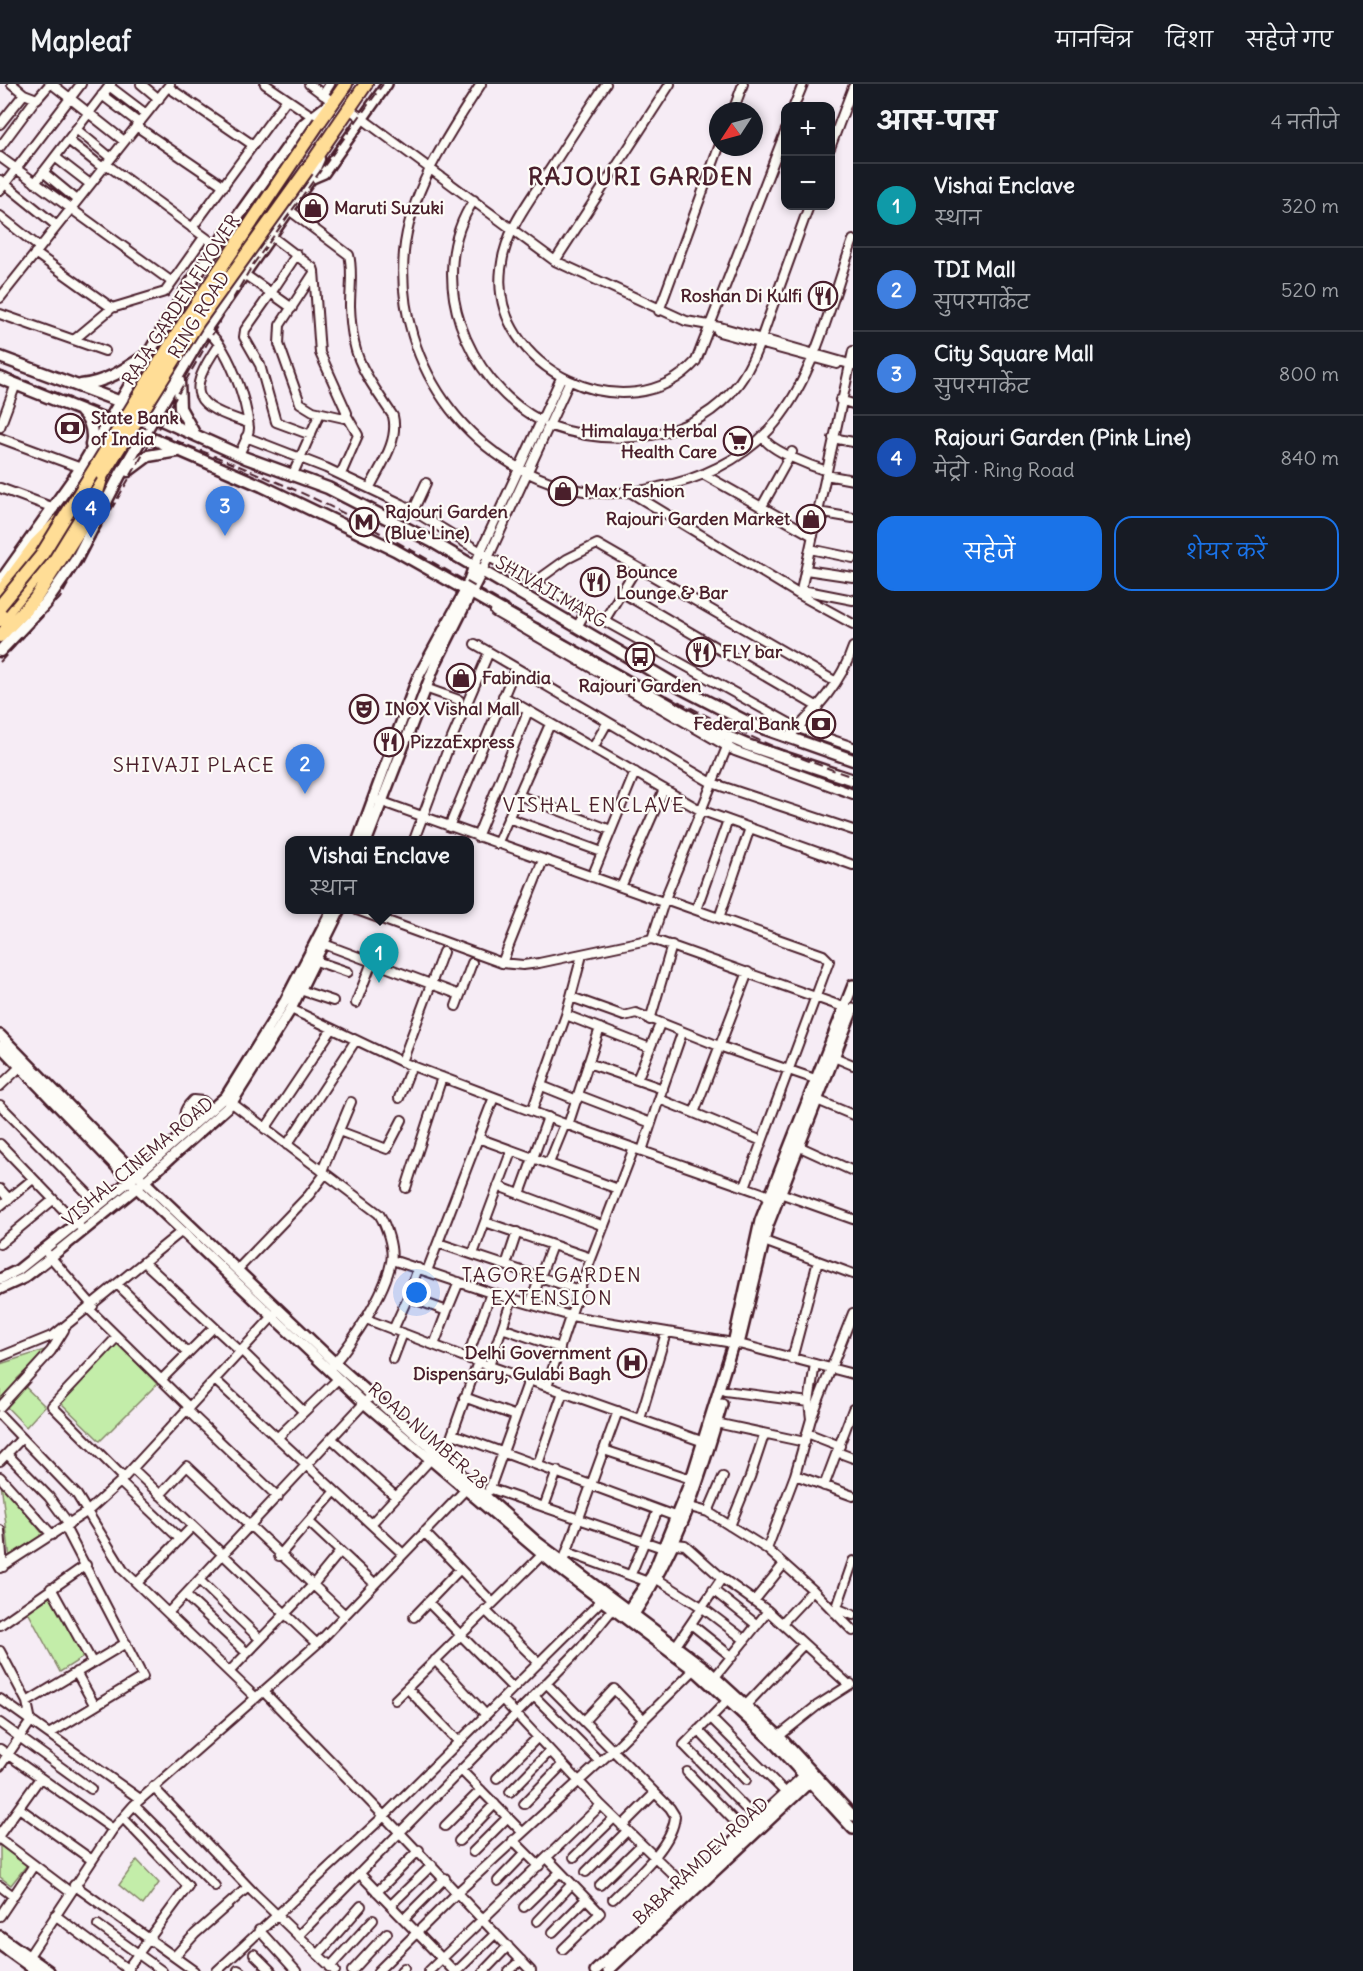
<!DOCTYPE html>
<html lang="hi">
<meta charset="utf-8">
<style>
:root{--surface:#171b24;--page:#20242c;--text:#f1f3f6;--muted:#9ea1a6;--line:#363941;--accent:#1a73e8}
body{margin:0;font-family:Delius,"Playpen Sans Deva",sans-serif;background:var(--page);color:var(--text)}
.controls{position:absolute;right:18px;top:18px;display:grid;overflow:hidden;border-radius:12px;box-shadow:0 3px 9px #0003}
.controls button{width:54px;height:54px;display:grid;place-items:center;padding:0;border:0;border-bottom:2px solid var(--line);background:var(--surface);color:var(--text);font:30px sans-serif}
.compass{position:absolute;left:709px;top:18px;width:54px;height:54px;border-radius:50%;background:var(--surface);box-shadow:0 3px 9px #0003;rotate:234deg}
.you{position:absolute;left:417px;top:1209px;width:21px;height:21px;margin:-15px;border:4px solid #fff;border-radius:50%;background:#1a73e8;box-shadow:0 0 0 9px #1a73e833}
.badge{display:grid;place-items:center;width:39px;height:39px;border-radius:50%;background:var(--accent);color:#fff;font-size:20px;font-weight:700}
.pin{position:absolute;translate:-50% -50px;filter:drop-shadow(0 2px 3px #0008)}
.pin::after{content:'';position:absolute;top:32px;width:21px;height:18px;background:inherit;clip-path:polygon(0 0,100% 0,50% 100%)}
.popup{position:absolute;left:285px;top:752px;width:189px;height:78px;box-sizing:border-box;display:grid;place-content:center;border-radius:12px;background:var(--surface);filter:drop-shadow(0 2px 4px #0005);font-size:20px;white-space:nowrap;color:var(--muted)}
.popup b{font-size:22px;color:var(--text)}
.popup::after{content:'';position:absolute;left:50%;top:100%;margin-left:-12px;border:12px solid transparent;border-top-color:var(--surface)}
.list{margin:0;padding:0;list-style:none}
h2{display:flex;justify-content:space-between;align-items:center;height:78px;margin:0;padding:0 24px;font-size:26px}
h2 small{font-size:20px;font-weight:400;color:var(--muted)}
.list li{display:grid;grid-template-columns:39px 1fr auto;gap:18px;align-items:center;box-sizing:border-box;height:84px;padding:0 24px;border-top:2px solid var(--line)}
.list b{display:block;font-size:22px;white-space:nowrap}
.list p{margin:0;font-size:20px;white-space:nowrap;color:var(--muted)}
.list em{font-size:20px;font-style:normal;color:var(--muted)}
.actions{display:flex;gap:12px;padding:18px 24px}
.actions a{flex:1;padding:14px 0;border:2px solid var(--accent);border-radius:18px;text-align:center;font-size:21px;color:var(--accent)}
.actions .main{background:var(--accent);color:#fff}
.map{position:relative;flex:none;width:853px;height:1887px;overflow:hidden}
header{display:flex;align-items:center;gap:36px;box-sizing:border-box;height:84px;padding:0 30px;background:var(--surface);border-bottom:2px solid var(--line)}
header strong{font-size:28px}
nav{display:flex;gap:33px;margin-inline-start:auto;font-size:21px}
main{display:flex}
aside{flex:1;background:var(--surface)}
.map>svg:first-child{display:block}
.green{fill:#c3eda9;stroke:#86866a;stroke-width:1.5}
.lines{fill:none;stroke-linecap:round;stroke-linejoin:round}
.minor-casing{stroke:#4a1f2b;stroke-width:12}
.tertiary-casing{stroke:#4a1f2b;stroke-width:14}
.secondary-casing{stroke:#4a1f2b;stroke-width:15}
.primary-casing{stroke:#4a1f2b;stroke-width:16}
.minor{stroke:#fdfcf7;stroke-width:8}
.tertiary{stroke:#fdfcf7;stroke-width:9}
.secondary{stroke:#fdfcf7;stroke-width:10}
.primary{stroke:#ffdd96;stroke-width:12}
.rail{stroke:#4a1f2b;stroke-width:2;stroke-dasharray:9 4.5;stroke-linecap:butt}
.primary-bridge-casing{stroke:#4a1f2b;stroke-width:16;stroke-linecap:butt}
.primary-bridge{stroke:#ffdd96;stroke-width:12}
.labels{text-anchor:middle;stroke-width:4.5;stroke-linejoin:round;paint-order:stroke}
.poi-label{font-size:18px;font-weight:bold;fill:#4a1f2b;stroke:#fdfcf7;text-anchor:start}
.street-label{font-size:18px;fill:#4a1f2b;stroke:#fdfcf7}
.neighbourhood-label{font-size:20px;letter-spacing:1.5px;fill:#4a1f2b;stroke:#fdfcf7}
.district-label{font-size:24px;font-weight:bold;letter-spacing:1.5px;fill:#4a1f2b;stroke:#fdfcf7}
</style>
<header>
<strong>Mapleaf</strong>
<nav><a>मानचित्र</a><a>दिशा</a><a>सहेजे गए</a></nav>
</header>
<main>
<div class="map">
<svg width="853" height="1887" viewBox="0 0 853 1887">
<rect width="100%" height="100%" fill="#f6ecf5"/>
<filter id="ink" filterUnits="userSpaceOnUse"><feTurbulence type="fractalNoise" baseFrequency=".0167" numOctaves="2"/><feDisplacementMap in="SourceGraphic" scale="12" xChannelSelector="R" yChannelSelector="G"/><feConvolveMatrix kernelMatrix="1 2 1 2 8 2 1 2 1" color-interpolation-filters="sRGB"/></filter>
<g filter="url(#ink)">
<path class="green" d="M118,1259L157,1300L100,1357L60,1318Z
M48,1265L17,1295L45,1322L26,1343L0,1316V1280Z
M1,1399L43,1450L10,1475Z
M49,1510L85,1572L60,1588L28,1528Z
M0,1761L27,1781L11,1801L0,1793Z
M137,1776L159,1799L143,1821L119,1801Z"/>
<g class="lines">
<g class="minor-casing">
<path id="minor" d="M52,0L124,57
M141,0L159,15
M265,0L312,32
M309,0L333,18
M481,0C449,50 410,106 404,168C394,283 475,391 590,408C613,411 637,408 659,403C699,396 741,376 769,346C814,298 831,217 853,156
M606,0C587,28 569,56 551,84C530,116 505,146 501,185C489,284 629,352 696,277L786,46
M109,2L146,30
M168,3L253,61
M24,10L37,15L50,0
M102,11L139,39
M323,11L330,0
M794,22L803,0
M348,24L555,177L686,237L720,243L853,281
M733,27L743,0
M0,40L24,10L12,0
M136,42L224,102
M76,45L111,74
M68,56L103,84
M0,63L35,16
M830,64L853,3
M0,73L172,198
M55,73L90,100
M106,80L217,162
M43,88L77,116
M0,96L57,142
M35,99L111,0
M0,106L81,0
M474,116C424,191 465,297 541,337
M289,126L349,171C353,186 350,205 350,222C352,277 364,288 393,332C399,357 381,381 370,403
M0,132L39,163
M192,144L287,15
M271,152L313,184L314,187L320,269L347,329L344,334L313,327L300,319L279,260L280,241L314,189
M35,169L112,224
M555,177L670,0
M244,190L271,209L245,246L244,253L260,281L276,338L311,351
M0,214L170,0
M292,224L271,209L297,170
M659,227L719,63
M0,230L105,267
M715,243L719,248L837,280
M205,246C228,260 247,318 249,344C249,352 242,363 239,371
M75,255L112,224L165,208L204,153
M219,260C185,310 192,321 248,339
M840,316L853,320
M548,341C614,364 693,359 739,299C755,277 763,249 772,224C784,190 797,156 809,122
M0,343L16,300
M246,353L326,384L402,420L489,473L798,644L853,663
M0,354L81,384
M764,354C770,367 814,383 827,387
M833,354L853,358
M293,390L320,329
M341,390L358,351L347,332
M703,390L813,452
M826,391L853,396
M0,404L54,424
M630,408L800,511L853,540
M761,424L792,368
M413,427L426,399
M818,428L853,434
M810,465L853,474
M474,482L561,294
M806,486L853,493
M482,487L569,298
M535,498L567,475L597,460L637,483
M802,506L853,516
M621,508L818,623
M800,511L853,267
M495,528L735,667L853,710
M604,537L637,483L836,598
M577,543L586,527
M475,560L489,568
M425,604L459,616
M503,612L700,726L853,781
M789,653C815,626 841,600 853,563
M593,664L607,639
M518,711L611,746
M377,716L663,818
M508,734L602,768
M449,743L515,585
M477,753L528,627
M414,756L452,654L489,568L712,699L853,746
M497,760L550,640
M592,793L635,688
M621,803L664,705
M665,815L823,871L829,877L745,1103
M357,826L502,879L523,881L539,879L652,855L849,925
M696,826L728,736
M719,834L750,744
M383,835L386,826
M652,855L665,815L729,658
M324,860L460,911
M316,877L348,888
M502,879L543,776
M748,888L694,1029L762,1057
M300,906L333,917
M571,913L624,932L636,929L719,962L815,995
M356,919L372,878
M456,922L472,879
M291,925L402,978L565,1040L770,1112
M566,931L650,964
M650,936L672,861
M682,949L659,1015L694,1029
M834,973L853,981
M402,978L443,868
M588,979L663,1005
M637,996L660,940
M0,1002L21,982
M542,1002L577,1016
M578,1011L651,1039
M399,1014L412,981
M228,1016L379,1130C386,1141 394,1164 391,1178C385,1210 353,1257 332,1282
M817,1016L853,1031
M0,1021L99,1121
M532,1027L566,931L582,871
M568,1041L600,944
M191,1044C182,1032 182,1027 193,1016L203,1017L212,1025
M265,1045L332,945
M339,1047L387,1065L402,1036
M478,1054L618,1105
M0,1060L80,1143
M287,1061L356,956
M798,1062L853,1087
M642,1067L659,1015
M549,1079L565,1040
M322,1087L351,1018
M498,1102L604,1142
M406,1104L442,993
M0,1105L9,1115
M780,1109L853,1135
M520,1110L548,1033
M0,1122L33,1095
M485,1138L591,1174
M764,1157L853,1190
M438,1159L579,1206
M0,1160L53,1116
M47,1169L93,1222
M473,1170L511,1068
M392,1176L488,1208L571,1232L739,1260L853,1290
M145,1179L241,1268
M506,1181L517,1148
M418,1184L408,1213L447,1227L434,1261
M237,1186L309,1111L325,1090
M427,1187L494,1013
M118,1201L188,1269
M530,1220L552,1161
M89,1225L189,1323
M447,1227L459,1198
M366,1235L467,1274L704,1358
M502,1244L560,1264
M393,1246L408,1213
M117,1253L52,1322L124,1394
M242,1267L304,1328
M0,1273L54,1251L182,1147
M467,1274L491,1209
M393,1275L403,1249
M792,1275L818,1177
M489,1282L512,1215
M161,1296L214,1243
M215,1296L402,1469
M547,1302L579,1206L634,1064
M725,1307L809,1318
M464,1313L516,1332
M0,1323L51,1267L64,1246
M187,1326L278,1413
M0,1331L77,1411L123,1486L256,1614
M640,1335L666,1249
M811,1335L809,1318L815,1280
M716,1339L805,1358
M807,1349L840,1362
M453,1350L677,1433
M277,1354L338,1295
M332,1355L396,1413
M604,1366L691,1395
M837,1368L853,1374
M7,1370L49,1413L69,1440
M443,1376L478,1278
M0,1377L22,1354
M538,1380L563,1308
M133,1385L317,1560
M795,1391L811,1335L853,1229
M0,1393L52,1451
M723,1393L708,1428L767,1465L813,1506L853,1547
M120,1398L180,1455
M824,1402L853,1325
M489,1404L663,1464
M489,1407L529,1296
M160,1411L187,1382L345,1531
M544,1423L557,1387
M690,1423L708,1428
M309,1438L374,1499
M371,1440L430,1376
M730,1442L750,1393L764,1351
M0,1446L3,1483
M424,1448L493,1519
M676,1460L685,1461L722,1494L768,1527L849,1601
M767,1465L795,1391L853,1412
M567,1468L648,1498
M279,1472L335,1407
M563,1478L618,1327
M0,1484L88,1427L120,1398L276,1229
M631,1490L658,1426
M657,1495L703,1524L745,1556
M199,1496L260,1555
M137,1499L192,1443
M51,1504L92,1578
M713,1506L757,1541
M185,1511L247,1569
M754,1517L784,1480
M428,1518L513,1604
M836,1524L853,1531
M485,1526L539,1579
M168,1529L368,1315
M835,1529L853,1477
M414,1533L460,1485
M782,1539L813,1506
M691,1540L732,1573
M0,1541L86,1481
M675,1563L722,1494
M0,1567L27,1618L31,1637L0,1682
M435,1576L486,1631
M76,1588L95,1622
M229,1588L312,1502L339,1469
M715,1593L768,1527
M546,1599L670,1724L675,1732C673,1762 633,1795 613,1815
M407,1604L459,1658
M534,1612L600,1678
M0,1615L140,1715
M502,1615L601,1721L688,1805
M395,1616L542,1471
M728,1616L684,1661L756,1735
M27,1618L126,1559
M746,1621L804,1560
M711,1634L786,1709
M584,1637L614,1605L644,1636
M0,1639L91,1705
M698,1646L746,1696
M49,1650L143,1593L65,1443
M779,1652L818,1621L851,1600
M0,1665L113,1745
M461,1686L522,1748
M687,1688L744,1747
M497,1694L537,1654
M153,1703L253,1808L335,1887
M510,1708L550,1667
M524,1720L563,1680
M134,1721L215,1802
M19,1724L92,1776
M123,1734L188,1802L127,1885L129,1887
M445,1742L481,1706
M622,1742L655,1709
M0,1750L40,1694
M0,1755L70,1808
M513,1756L539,1782
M459,1757L495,1720
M473,1768L508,1733
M574,1773L614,1734
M547,1774L600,1829L563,1865
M586,1788L627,1747
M360,1790L454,1887
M498,1797L525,1769
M74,1801L194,1887
M600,1801L641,1761
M0,1802L13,1812
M377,1808L419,1766
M391,1821L432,1781
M524,1823L560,1788
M55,1831L127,1885
M0,1832L34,1781
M404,1835L445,1794
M537,1837L572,1800
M98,1841L162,1887
M259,1846L296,1887
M553,1848L586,1815
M298,1852L580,1565L612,1526
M254,1870L271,1887
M318,1871L361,1822
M175,1872L195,1850L248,1803
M27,1875L113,1745L134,1721L317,1560L469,1402
M330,1883L373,1836
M238,1886L240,1887
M217,1887L384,1732L264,1608
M352,1887L387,1849
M378,1887L458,1808L613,1666L696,1584
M401,1887L404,1884
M429,1887L601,1721
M457,1887L496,1849
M484,1887L508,1862
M509,1887L521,1876
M531,1887L384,1732L601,1517"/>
</g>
<g class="tertiary-casing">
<path id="tertiary" d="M310,95L324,89L387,0
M358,756L417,595L465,507L474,482
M367,756L435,581L482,487
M0,951L125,1079L335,1279L536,1457L705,1584L779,1652L853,1732
M0,962L137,1104L364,1319L557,1483L699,1590L773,1658L853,1745
M0,1195L18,1186L138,1090L226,1012L285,917L332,826
M0,1205L24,1194L51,1173L145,1097L231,1020L291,925L340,826
M739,1260L768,1141L853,925
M624,1532L652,1491L691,1395L733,1260L760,1137L853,901
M631,1535C678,1466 699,1399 722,1320
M0,1852L49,1887
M0,1861L36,1887
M595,1887L807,1689
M608,1887L813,1695"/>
</g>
<g class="secondary-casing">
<path id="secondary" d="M0,273L121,318L246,374L328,404L431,457L681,604L751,640L853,676
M0,294L153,355L262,402L395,466L717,648L747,661L853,696
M179,297L180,324L195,351
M81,301C106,298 124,286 145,272
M81,327C91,337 94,348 91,361
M128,387L148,372L178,367
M0,498L81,384L189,201L304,40L331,19
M0,567L45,520L76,476L120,391L205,246L310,95L319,75"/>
</g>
<g class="primary-casing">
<path id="primary" d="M320,37L346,0
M307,86L366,0
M0,509L36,460L60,436
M0,536L48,478L95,402
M0,552L35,515L92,426L102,391"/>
</g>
<use href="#minor" class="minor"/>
<use href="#tertiary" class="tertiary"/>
<use href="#secondary" class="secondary"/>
<use href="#primary" class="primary"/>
<path class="rail" d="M0,287C67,312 133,339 199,366C255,388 311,411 364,440C526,527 678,634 853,693
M0,578L60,514L252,182L383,0"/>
<g class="primary-bridge-casing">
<path id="primary-bridge" d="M102,391L198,238L307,86
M0,522L41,472L189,231L320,37"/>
</g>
<use href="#primary-bridge" class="primary-bridge"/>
</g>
</g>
<defs>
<g id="shop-ring" transform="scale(1.5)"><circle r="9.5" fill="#fdfcf7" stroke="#4a1f2b" stroke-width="1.5"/><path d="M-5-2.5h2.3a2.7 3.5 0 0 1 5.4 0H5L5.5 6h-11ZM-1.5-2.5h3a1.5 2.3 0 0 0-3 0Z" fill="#4a1f2b"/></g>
<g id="restaurant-ring" transform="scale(1.5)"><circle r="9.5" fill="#fdfcf7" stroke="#4a1f2b" stroke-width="1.5"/><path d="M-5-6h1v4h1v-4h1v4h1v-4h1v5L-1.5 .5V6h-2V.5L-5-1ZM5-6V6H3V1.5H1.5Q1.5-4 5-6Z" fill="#4a1f2b"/></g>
<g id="bank-ring" transform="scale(1.5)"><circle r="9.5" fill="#fdfcf7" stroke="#4a1f2b" stroke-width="1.5"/><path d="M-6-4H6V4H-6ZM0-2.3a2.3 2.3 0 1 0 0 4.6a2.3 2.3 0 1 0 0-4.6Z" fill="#4a1f2b"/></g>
<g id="supermarket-ring" transform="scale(1.5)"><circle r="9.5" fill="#fdfcf7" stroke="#4a1f2b" stroke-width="1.5"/><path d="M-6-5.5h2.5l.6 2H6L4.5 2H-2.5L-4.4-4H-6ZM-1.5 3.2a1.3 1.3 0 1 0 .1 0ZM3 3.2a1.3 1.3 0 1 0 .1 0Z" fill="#4a1f2b"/></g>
<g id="metro-ring" transform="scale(1.5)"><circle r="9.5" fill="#fdfcf7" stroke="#4a1f2b" stroke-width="1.5"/><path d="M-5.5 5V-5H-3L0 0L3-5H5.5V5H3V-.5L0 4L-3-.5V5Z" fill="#4a1f2b"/></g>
<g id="bus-ring" transform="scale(1.5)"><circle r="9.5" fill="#fdfcf7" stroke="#4a1f2b" stroke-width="1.5"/><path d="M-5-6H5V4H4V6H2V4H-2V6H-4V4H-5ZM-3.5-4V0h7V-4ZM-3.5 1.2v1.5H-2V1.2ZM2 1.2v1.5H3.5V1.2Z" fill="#4a1f2b"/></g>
<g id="theatre-ring" transform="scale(1.5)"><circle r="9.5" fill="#fdfcf7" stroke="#4a1f2b" stroke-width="1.5"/><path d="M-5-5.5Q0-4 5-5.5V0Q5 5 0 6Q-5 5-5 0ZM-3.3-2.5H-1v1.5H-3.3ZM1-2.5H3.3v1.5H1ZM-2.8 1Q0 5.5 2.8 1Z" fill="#4a1f2b"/></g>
<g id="hospital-ring" transform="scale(1.5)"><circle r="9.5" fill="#fdfcf7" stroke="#4a1f2b" stroke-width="1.5"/><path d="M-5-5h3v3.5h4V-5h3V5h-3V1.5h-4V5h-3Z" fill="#4a1f2b"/></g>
</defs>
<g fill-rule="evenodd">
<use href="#shop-ring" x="313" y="124"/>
<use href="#restaurant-ring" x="823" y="212"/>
<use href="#bank-ring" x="70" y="344"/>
<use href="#supermarket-ring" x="738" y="357"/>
<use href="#shop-ring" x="563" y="407"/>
<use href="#shop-ring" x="811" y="435"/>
<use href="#metro-ring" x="364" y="438"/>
<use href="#restaurant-ring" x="595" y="498"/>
<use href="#restaurant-ring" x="701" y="568"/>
<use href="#bus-ring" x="640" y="573"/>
<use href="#shop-ring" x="461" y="594"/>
<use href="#theatre-ring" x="364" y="625"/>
<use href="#bank-ring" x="821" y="640"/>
<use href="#restaurant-ring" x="389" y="658"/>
<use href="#hospital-ring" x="632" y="1279"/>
</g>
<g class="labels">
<g class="poi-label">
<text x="334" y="130">Maruti Suzuki</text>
<text x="802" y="218" text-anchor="end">Roshan Di Kulfi</text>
<text x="91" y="340">State Bank<tspan x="91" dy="21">of India</tspan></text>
<text x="717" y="353" text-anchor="end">Himalaya Herbal<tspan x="717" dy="21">Health Care</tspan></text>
<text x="584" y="413">Max Fashion</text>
<text x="385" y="434">Rajouri Garden<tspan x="385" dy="21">(Blue Line)</tspan></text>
<text x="790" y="441" text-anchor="end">Rajouri Garden Market</text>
<text x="616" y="494">Bounce<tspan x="616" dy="21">Lounge &amp; Bar</tspan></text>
<text x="722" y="574">FLY bar</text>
<text x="482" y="600">Fabindia</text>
<text x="640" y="608" text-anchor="middle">Rajouri Garden</text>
<text x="385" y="631">INOX Vishal Mall</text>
<text x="800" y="646" text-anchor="end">Federal Bank</text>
<text x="410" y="664">PizzaExpress</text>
<text x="611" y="1275" text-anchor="end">Delhi Government<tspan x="611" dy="21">Dispensary, Gulabi Bagh</tspan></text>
</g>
<g class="street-label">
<text transform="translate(181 216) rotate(-57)" y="6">RAJA GARDEN FLYOVER</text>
<text transform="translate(199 231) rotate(-58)" y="6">RING ROAD</text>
<text transform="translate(551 508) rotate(30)" y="6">SHIVAJI MARG</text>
<text transform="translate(138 1078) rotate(-40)" y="6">VISHAL CINEMA ROAD</text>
<text transform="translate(428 1352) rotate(41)" y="6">ROAD NUMBER 28</text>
<text transform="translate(701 1777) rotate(-43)" y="6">BABA RAMDEV ROAD</text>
</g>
<g class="neighbourhood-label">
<text x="194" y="688">SHIVAJI PLACE</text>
<text x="594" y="728">VISHAL ENCLAVE</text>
<text x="552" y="1198">TAGORE GARDEN<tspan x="552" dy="23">EXTENSION</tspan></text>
</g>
<g class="district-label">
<text x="641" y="101">RAJOURI GARDEN</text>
</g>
</g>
</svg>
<div class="controls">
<button>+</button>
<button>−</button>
</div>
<svg class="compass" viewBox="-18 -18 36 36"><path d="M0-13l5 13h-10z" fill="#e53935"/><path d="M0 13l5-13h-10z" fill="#9ea1a6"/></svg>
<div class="you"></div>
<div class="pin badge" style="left:379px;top:899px;background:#0f9aa8">1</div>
<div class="popup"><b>Vishai Enclave</b>स्थान</div>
<div class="pin badge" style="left:305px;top:710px;background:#3f7fe0">2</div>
<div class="pin badge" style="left:225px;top:452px;background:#3f7fe0">3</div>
<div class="pin badge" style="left:91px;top:454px;background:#1a4fb4">4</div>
</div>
<aside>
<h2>आस-पास<small>4 नतीजे</small></h2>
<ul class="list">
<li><span class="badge" style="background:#0f9aa8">1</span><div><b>Vishai Enclave</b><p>स्थान</p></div><em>320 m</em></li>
<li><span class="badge" style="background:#3f7fe0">2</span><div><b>TDI Mall</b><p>सुपरमार्केट</p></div><em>520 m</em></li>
<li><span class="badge" style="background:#3f7fe0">3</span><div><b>City Square Mall</b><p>सुपरमार्केट</p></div><em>800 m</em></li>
<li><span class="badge" style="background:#1a4fb4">4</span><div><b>Rajouri Garden (Pink Line)</b><p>मेट्रो · Ring Road</p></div><em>840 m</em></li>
</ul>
<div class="actions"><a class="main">सहेजें</a><a>शेयर करें</a></div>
</aside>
</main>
